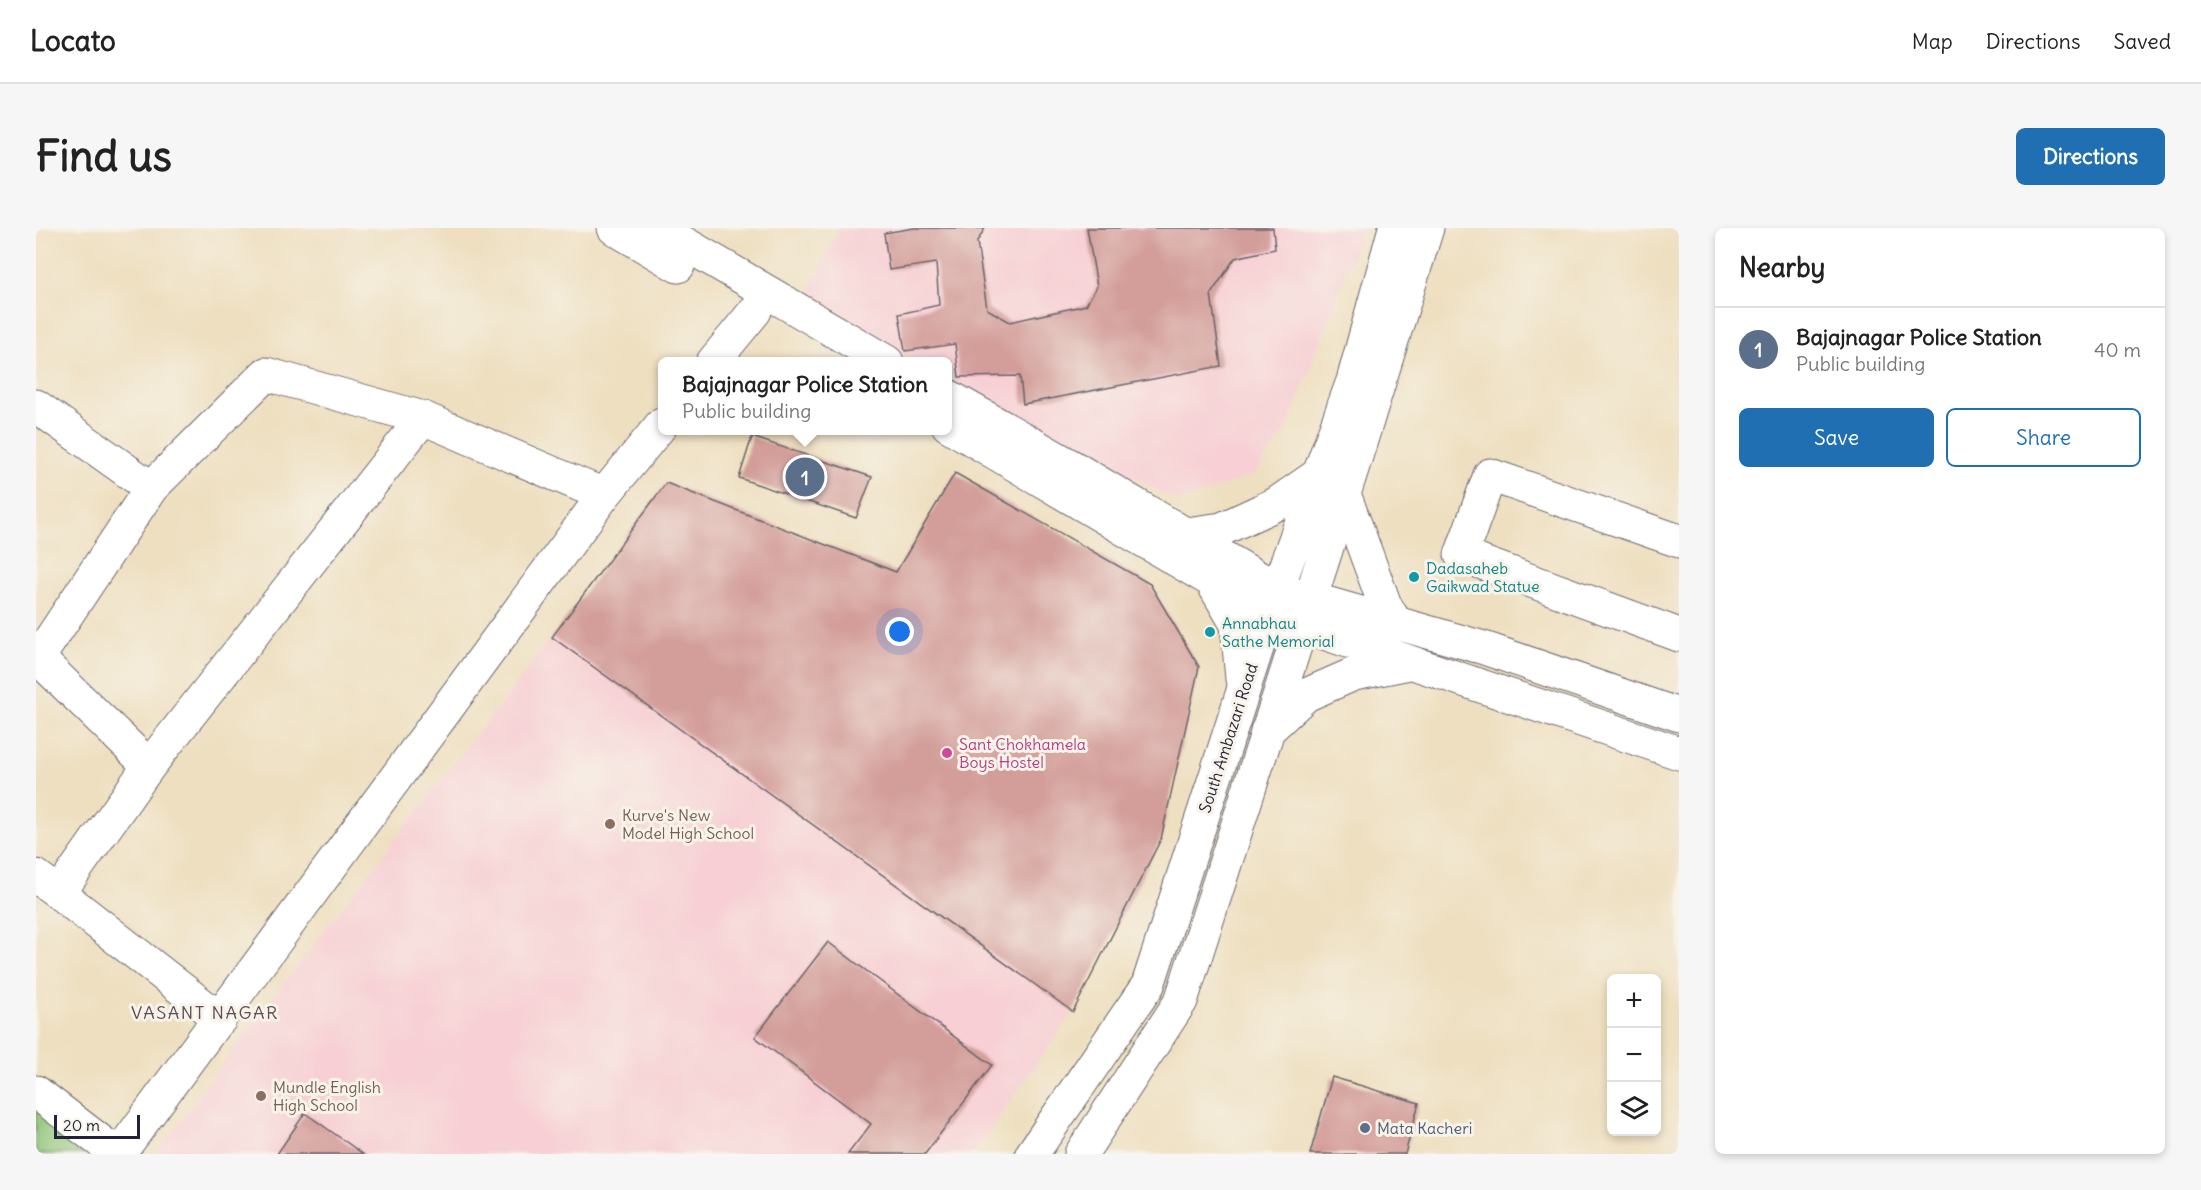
<!DOCTYPE html>
<meta charset="utf-8">
<style>
:root{--surface:#fff;--page:#f6f6f6;--text:#222;--muted:#767676;--line:#e0e0e0;--accent:#1f6fb2}
body{margin:0;font-family:Delius,sans-serif;background:var(--page);color:var(--text)}
.controls{position:absolute;right:18px;bottom:18px;display:grid;overflow:hidden;border-radius:9px;box-shadow:0 3px 9px #0003}
.controls button{width:54px;height:54px;display:grid;place-items:center;padding:0;border:0;border-bottom:2px solid var(--line);background:var(--surface);color:var(--text);font:30px sans-serif}
.scale{position:absolute;left:18px;bottom:15px;width:86px;box-sizing:border-box;padding-left:6px;border:3px solid #22223b;border-top:0;font-size:16px;line-height:21px;white-space:nowrap;color:#22223b;-webkit-text-stroke:4px #f7f3e8;paint-order:stroke}
.you{position:absolute;left:864px;top:404px;width:21px;height:21px;margin:-15px;border:4px solid #fff;border-radius:50%;background:#1a73e8;box-shadow:0 0 0 9px #1a73e833}
.badge{display:grid;place-items:center;width:39px;height:39px;border-radius:50%;background:var(--accent);color:#fff;font-size:20px;font-weight:700}
.pin{position:absolute;translate:-50% -50%;border:3px solid #fff;box-shadow:0 2px 6px #0006}
.popup{position:absolute;left:622px;top:129px;width:294px;height:78px;box-sizing:border-box;display:grid;place-content:center;border-radius:9px;background:var(--surface);filter:drop-shadow(0 2px 4px #0005);font-size:20px;white-space:nowrap;color:var(--muted)}
.popup b{font-size:22px;color:var(--text)}
.popup::after{content:'';position:absolute;left:50%;top:100%;margin-left:-12px;border:12px solid transparent;border-top-color:var(--surface)}
.list{margin:0;padding:0;list-style:none}
h2{display:flex;justify-content:space-between;align-items:center;height:78px;margin:0;padding:0 24px;font-size:26px}
h2 small{font-size:20px;font-weight:400;color:var(--muted)}
.list li{display:grid;grid-template-columns:39px 1fr auto;gap:18px;align-items:center;box-sizing:border-box;height:84px;padding:0 24px;border-top:2px solid var(--line)}
.list b{display:block;font-size:22px;white-space:nowrap}
.list p{margin:0;font-size:20px;white-space:nowrap;color:var(--muted)}
.list em{font-size:20px;font-style:normal;color:var(--muted)}
.actions{display:flex;gap:12px;padding:18px 24px}
.actions a{flex:1;padding:14px 0;border:2px solid var(--accent);border-radius:9px;text-align:center;font-size:21px;color:var(--accent)}
.actions .main{background:var(--accent);color:#fff}
.icon{flex:none;width:33px;height:33px;fill:none;stroke:currentColor;stroke-width:2;stroke-linecap:round;stroke-linejoin:round}
.map{position:relative;flex:none;width:1643px;height:926px;overflow:hidden;border-radius:9px}
header{display:flex;align-items:center;gap:36px;box-sizing:border-box;height:84px;padding:0 30px;background:var(--surface);border-bottom:2px solid var(--line)}
header strong{font-size:28px}
nav{display:flex;gap:33px;margin-inline-start:auto;font-size:21px}
.intro{display:flex;align-items:center;justify-content:space-between;box-sizing:border-box;height:144px;padding:0 36px}
h1{margin:0;font-size:42px}
.button{padding:15px 27px;border-radius:9px;background:var(--accent);color:#fff;font-size:21px;font-weight:700}
main{display:flex;gap:36px;padding:0 36px}
aside{flex:1;background:var(--surface);border-radius:9px;box-shadow:0 3px 9px #0003}
.map>svg:first-child{display:block}
.built{fill:#f7cfd4}
.green{fill:#8ec679;stroke:#58745a;stroke-width:1.5}
.building{fill:#d39d9a}
.lines{fill:none;stroke-linecap:round;stroke-linejoin:round}
.minor-casing{stroke:#69646a;stroke-width:35}
.major-casing{stroke:#69646a;stroke-width:35}
.minor{stroke:#fff;stroke-width:33}
.major{stroke:#fff;stroke-width:33}
.culture-dot{fill:#0f9aa8;stroke:#f7f3e8;stroke-width:2}
.hotel-dot{fill:#d1479c;stroke:#f7f3e8;stroke-width:2}
.education-dot{fill:#8d6e63;stroke:#f7f3e8;stroke-width:2}
.service-dot{fill:#5c6f8a;stroke:#f7f3e8;stroke-width:2}
.labels{text-anchor:middle;stroke-width:6;stroke-linejoin:round;paint-order:stroke}
.culture-label{font-size:16px;fill:#0d838f;stroke:#f7f3e8;text-anchor:start}
.street-label{font-size:16px;fill:#22223b;stroke:#f7f3e8}
.hotel-label{font-size:16px;fill:#b23c85;stroke:#f7f3e8;text-anchor:start}
.education-label{font-size:16px;fill:#785e54;stroke:#f7f3e8;text-anchor:start}
.service-label{font-size:16px;fill:#4e5e75;stroke:#f7f3e8;text-anchor:start}
.neighbourhood-label{font-size:18px;letter-spacing:1.5px;fill:#604d5c;stroke:#f7f3e8}
</style>
<header>
<strong>Locato</strong>
<nav><a>Map</a><a>Directions</a><a>Saved</a></nav>
</header>
<div class="intro"><h1>Find us</h1><a class="button">Directions</a></div>
<main>
<div class="map">
<svg width="1643" height="926" viewBox="0 0 1643 926">
<rect width="100%" height="100%" fill="#f7f3e8"/>
<filter id="ink" filterUnits="userSpaceOnUse"><feTurbulence type="fractalNoise" baseFrequency=".0167" numOctaves="2"/><feDisplacementMap in="SourceGraphic" scale="12" xChannelSelector="R" yChannelSelector="G"/><feConvolveMatrix kernelMatrix="1 2 1 2 8 2 1 2 1" color-interpolation-filters="sRGB"/></filter>
<filter id="wash" filterUnits="userSpaceOnUse"><feTurbulence type="fractalNoise" baseFrequency=".008" numOctaves="4" result="noise"/><feDisplacementMap in="SourceGraphic" scale="24" xChannelSelector="R" yChannelSelector="G"/><feGaussianBlur stdDeviation="1.35" result="paint"/><feColorMatrix in="noise" values="0 0 0 0 0 0 0 0 0 0 0 0 0 0 0 0 0 1.4 0 .05"/><feComposite in="paint" operator="in"/></filter>
<g filter="url(#wash)">
<rect width="100%" height="100%" fill="#eedfc0"/>
<path class="built" d="M803,0H1327L1251,201L1216,248L1142,273L912,152V134L877,133L767,76Z
M516,409L1037,784L937,926H120L206,810Z"/>
<path class="green" d="M0,883L55,926H0Z"/>
<g id="blocks">
<path class="building" d="M878,0H949L941,14L951,81L974,94L1050,77L1061,58L1051,0H1237L1239,21L1199,30L1175,66L1185,138L987,176L984,148L923,149L919,116L869,123L863,86L903,77L900,35L853,42L848,5Z
M716,209L836,249L820,290L703,250Z
M919,245L1114,356L1163,439L1125,611L1037,784L516,409L630,255L860,344Z
M792,714L956,837L889,926H812L835,896L719,809Z
M1296,849L1383,875L1369,926H1274Z
M269,885L327,926H241Z"/>
</g>
</g>
<g filter="url(#ink)">
<use href="#blocks" fill-opacity="0" stroke="#69646a" stroke-width="1.5"/>
<g class="lines">
<g class="minor-casing">
<path id="minor" d="M677,134L719,83
M0,178L115,260L230,146L387,190L568,267L626,196
M1643,313L1454,247L1425,327L1643,407
M0,429L2,430L115,260
M2,430L113,538L387,190
M0,648L23,665L113,538
M23,665L184,791
M0,864L81,926
M83,926L568,267"/>
</g>
<g class="major-casing">
<path id="major" d="M578,0L642,38
M622,0L851,134
M912,168L1040,241L1241,361L1448,420L1643,487
M912,197L1232,386L1643,525
M1308,266L1349,377L1360,395
M1150,306L1186,301L1240,276L1283,246
M1178,357L1201,396L1206,451
M1231,503L1270,467L1318,446L1373,435
M996,926L1112,757L1232,386L1317,153L1359,0
M1045,926L1145,773L1317,238L1391,0"/>
</g>
<use href="#minor" class="minor"/>
<use href="#major" class="major"/>
</g>
</g>
<g class="culture-dot">
<circle cx="1378" cy="349" r="6"/>
<circle cx="1174" cy="404" r="6"/>
</g>
<circle class="hotel-dot" cx="911" cy="525" r="6"/>
<g class="education-dot">
<circle cx="574" cy="596" r="6"/>
<circle cx="225" cy="868" r="6"/>
</g>
<circle class="service-dot" cx="1329" cy="900" r="6"/>
<g class="labels">
<g class="culture-label">
<text x="1390" y="346">Dadasaheb<tspan x="1390" dy="18">Gaikwad Statue</tspan></text>
<text x="1186" y="401">Annabhau<tspan x="1186" dy="18">Sathe Memorial</tspan></text>
</g>
<g class="street-label">
<text transform="translate(1192 510) rotate(-72)" y="6">South Ambazari Road</text>
</g>
<g class="hotel-label">
<text x="923" y="522">Sant Chokhamela<tspan x="923" dy="18">Boys Hostel</tspan></text>
</g>
<g class="education-label">
<text x="586" y="593">Kurve's New<tspan x="586" dy="18">Model High School</tspan></text>
<text x="237" y="865">Mundle English<tspan x="237" dy="18">High School</tspan></text>
</g>
<g class="service-label">
<text x="1341" y="906">Mata Kacheri</text>
</g>
<g class="neighbourhood-label">
<text x="169" y="791">VASANT NAGAR</text>
</g>
</g>
</svg>
<div class="controls">
<button>+</button>
<button>−</button>
<button><svg class="icon" aria-label="layers" viewBox="0 0 24 24"><path d="M12 4l9 5-9 5-9-5zM3 14l9 5 9-5"/></svg></button>
</div>
<div class="scale">20 m</div>
<div class="you"></div>
<div class="pin badge" style="left:769px;top:249px;background:#5c6f8a">1</div>
<div class="popup"><b>Bajajnagar Police Station</b>Public building</div>
</div>
<aside>
<h2>Nearby<small></small></h2>
<ul class="list">
<li><span class="badge" style="background:#5c6f8a">1</span><div><b>Bajajnagar Police Station</b><p>Public building</p></div><em>40 m</em></li>
</ul>
<div class="actions"><a class="main">Save</a><a>Share</a></div>
</aside>
</main>
